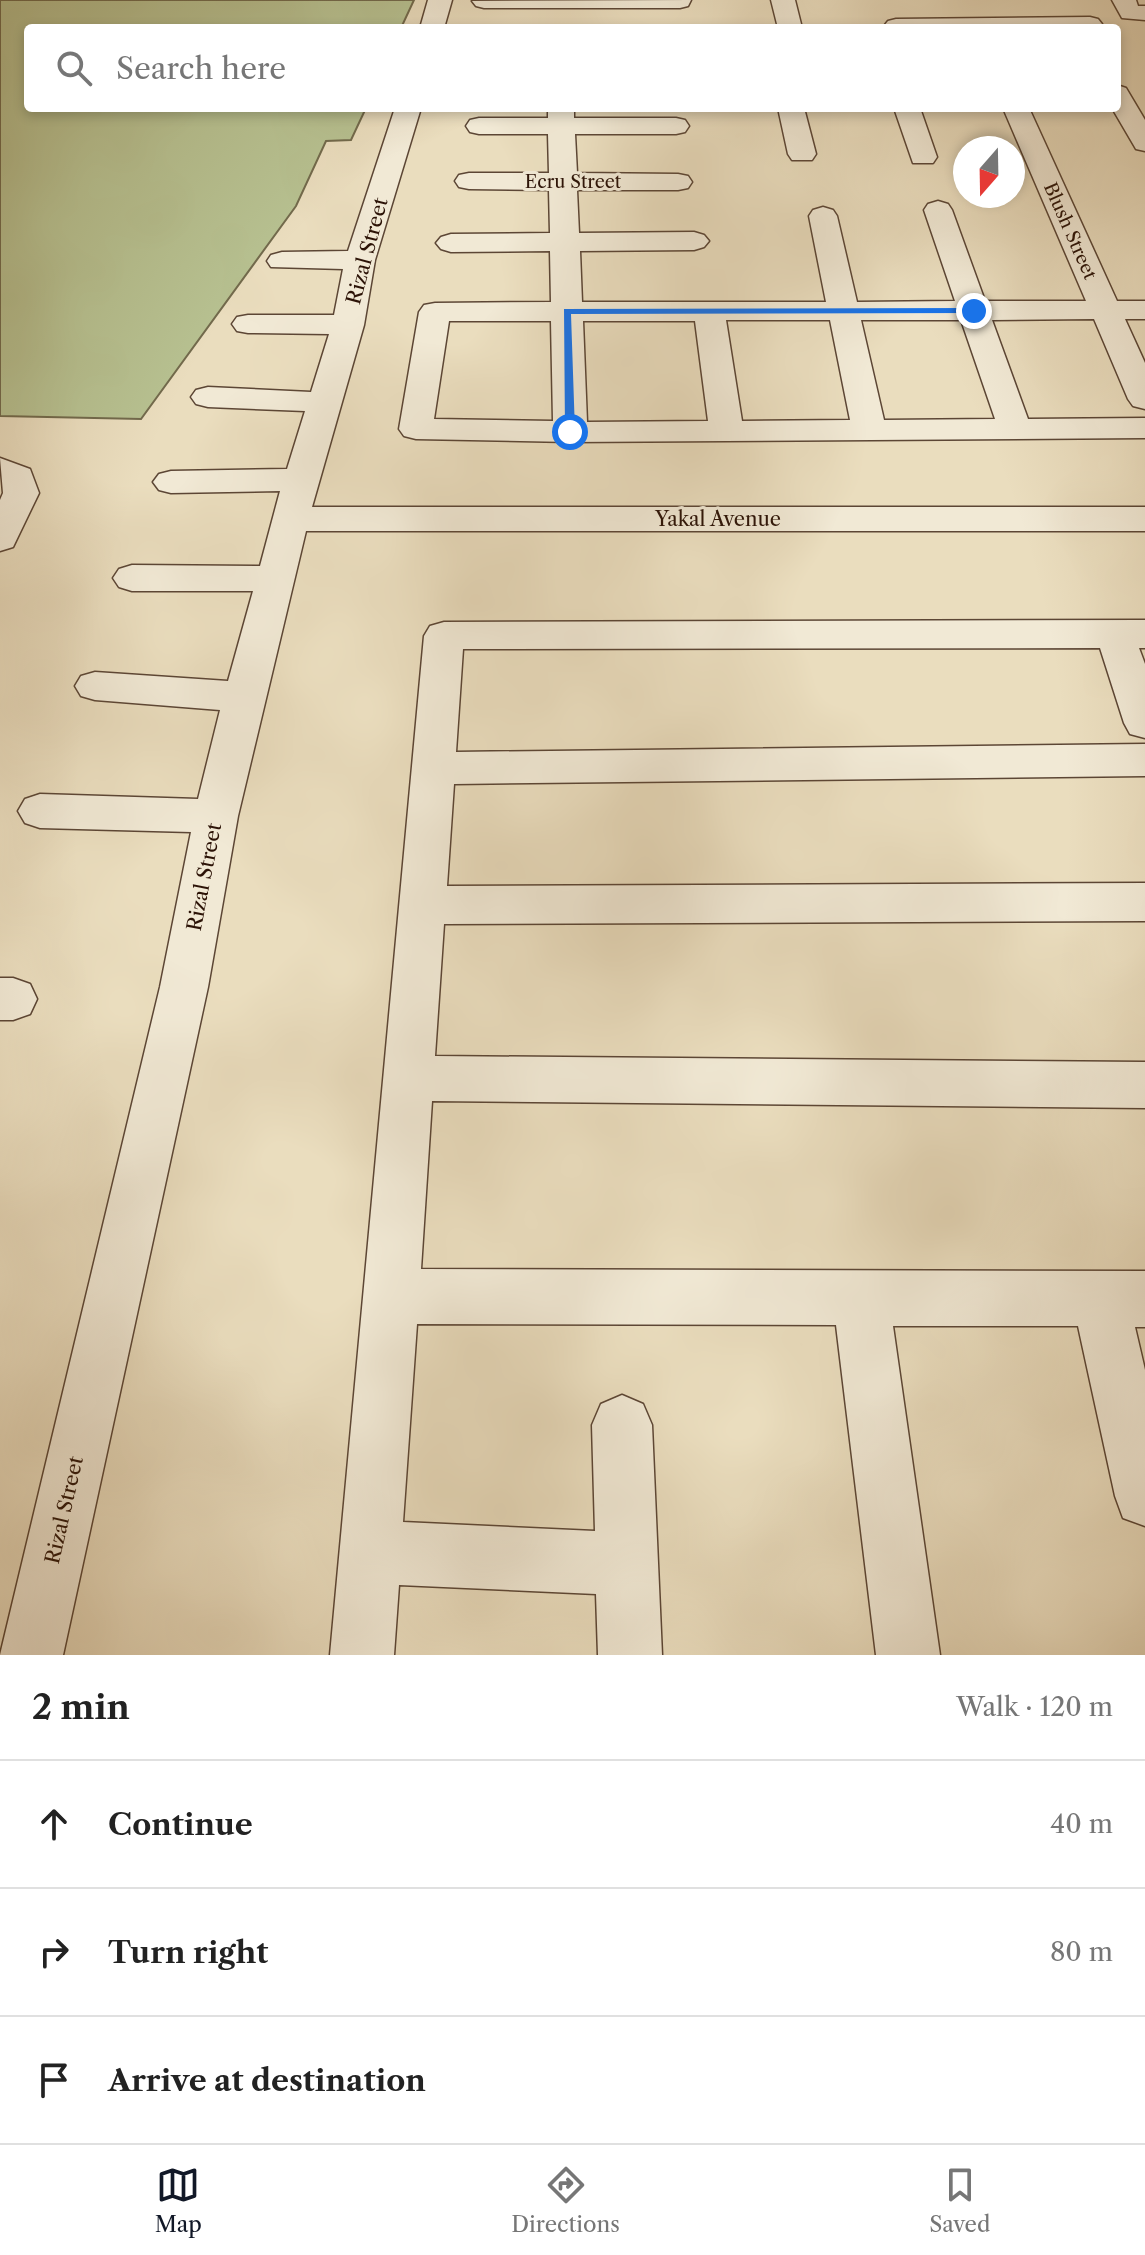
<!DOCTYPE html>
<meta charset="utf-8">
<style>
:root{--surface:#fff;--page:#f2f2f2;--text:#222;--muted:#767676;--line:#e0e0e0;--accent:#111827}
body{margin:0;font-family:"Libre Caslon Text",serif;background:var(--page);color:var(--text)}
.compass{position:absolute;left:953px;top:136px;width:72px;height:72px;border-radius:50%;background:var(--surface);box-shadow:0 4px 12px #0003;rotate:200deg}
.stop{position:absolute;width:24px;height:24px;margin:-18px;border:6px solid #1a73e8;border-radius:50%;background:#fff}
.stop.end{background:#1a73e8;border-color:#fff;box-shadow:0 2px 8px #0008}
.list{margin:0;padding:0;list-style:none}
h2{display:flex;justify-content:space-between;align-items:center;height:104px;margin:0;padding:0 32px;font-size:34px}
h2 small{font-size:26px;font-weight:400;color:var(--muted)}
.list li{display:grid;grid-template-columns:52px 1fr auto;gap:24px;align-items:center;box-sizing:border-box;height:128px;padding:0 32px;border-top:2px solid var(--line)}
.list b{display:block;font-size:30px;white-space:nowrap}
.list em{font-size:26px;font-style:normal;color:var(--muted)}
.icon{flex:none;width:44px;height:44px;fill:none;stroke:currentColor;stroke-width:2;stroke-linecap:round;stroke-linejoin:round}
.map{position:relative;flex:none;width:1145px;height:1655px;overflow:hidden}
.search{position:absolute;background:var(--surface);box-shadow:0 4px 12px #0003;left:24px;right:24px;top:24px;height:88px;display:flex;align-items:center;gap:20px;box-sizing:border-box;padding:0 28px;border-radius:8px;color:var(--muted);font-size:30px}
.sheet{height:488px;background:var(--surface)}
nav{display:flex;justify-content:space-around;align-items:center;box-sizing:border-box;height:112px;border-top:2px solid var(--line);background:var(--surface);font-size:22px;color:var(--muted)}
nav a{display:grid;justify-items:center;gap:4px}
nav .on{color:var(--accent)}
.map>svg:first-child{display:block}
.green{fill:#b7c191;stroke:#726a4c;stroke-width:2}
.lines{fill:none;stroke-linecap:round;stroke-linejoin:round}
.minor-casing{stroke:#5c4635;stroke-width:3}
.minor{fill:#f1e9d5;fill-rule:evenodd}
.route{fill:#1a73e8}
.labels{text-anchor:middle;stroke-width:6;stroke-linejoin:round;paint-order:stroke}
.far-street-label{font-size:18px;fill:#2c1307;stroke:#f1e9d5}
.street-label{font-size:20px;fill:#2c1307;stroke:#f1e9d5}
</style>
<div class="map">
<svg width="1145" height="1655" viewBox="0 0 1145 1655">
<rect width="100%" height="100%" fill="#eaddbe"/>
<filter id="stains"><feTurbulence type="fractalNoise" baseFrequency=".0025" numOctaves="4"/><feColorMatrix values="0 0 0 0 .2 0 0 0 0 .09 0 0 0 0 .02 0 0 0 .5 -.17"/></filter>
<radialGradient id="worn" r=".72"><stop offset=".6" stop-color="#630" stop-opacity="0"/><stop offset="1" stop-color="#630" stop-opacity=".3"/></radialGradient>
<path class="green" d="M0,0H414L401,28H28V108H366L351,140L326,141L296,206L141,419L0,416Z"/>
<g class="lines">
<g class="minor-casing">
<path id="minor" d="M428,0H452L444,28H420Z
M691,0L688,6L680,8H484L476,6L472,1Z
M771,0H795L802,28H778Z
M1112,0H1136L1138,6H1145V20L1122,18Z
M1090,17L1098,19L1102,24L1099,28L884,26L888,21L896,19Z
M1117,85L1126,88L1145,120V151L1136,149L1112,108H1117Z
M395,108H421L375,260L364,325L312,507H1145V531H306L238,816L208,987L63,1655H0L160,987L191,832L40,828L25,823L18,811L25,799L40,794L198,799L220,710L95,700L81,696L75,686L81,676L95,672L228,681L253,591H132L119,587L113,578L119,569L132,565L260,566L280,491L171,493L159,490L153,482L159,474L171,471L287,469L305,411L208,407L196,404L191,397L196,390L208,387L311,392L329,334L248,333L237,331L232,324L237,317L248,315H334L343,269L271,267L267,261L271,255L282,252L348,251Z
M548,108H574V118H676L685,120L689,126L685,132L676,134H575L577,173L678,174L688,176L692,182L688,188L678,190H577L579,233L694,232L704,235L709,241L704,247L694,250L580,251L582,302H826L809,216L813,210L823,207L833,210L837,216L857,302L955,301L924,210L928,204L938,201L948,204L952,210L985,301H1086L1003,108H1029L1117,301H1145V319H1125L1145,363V409L1133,406L1128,399L1094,319L992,320L1028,419L1145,418V438L570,442L416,439L404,436L399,429L419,312L424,305L435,303L551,302L550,251L451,252L441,249L436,243L441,237L451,234L550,233L549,190L469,189L459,187L455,181L459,175L469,173H549L548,134H479L470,132L466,126L470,120L479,118H548ZM726,320H830L850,420L742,421ZM861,320H961L995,419L884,420ZM449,321H551L553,421L434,419ZM583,321H695L708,421L587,422Z
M778,108H804L816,154L812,160H792L788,154Z
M894,108H920L937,157L933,163H913Z
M0,458L30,469L39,493L13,547L0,551V500L3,493Z
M1145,620V648H1139L1145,664V738L1130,734L1124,723L1100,648L463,649L456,752L1145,744V776L454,784L447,886L1145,883V921L444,924L435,1056L1145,1062V1108L432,1101L421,1269L1145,1271V1327H1135L1145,1370V1526L1123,1518L1115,1496L1078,1326H893L940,1655H876L836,1325L417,1324L403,1522L595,1531L592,1425L601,1404L622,1395L643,1404L652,1425L662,1655H598L596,1594L399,1585L394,1655H330L424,636L430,626L444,622Z
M0,978H13L30,984L37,999L30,1014L13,1020H0Z"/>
</g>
<use href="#minor" class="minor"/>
</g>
<path class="route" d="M974,308L977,313L571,314L575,432L570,435L565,432L564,309Z"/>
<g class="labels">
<g class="far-street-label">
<text x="573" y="188">Ecru Street</text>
<text transform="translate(1070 231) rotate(66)" y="6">Blush Street</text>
</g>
<g class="street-label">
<text transform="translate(367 251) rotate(-75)" y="7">Rizal Street</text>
<text x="718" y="526">Yakal Avenue</text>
<text transform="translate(204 877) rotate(-79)" y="7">Rizal Street</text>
<text transform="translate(64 1510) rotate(-77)" y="7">Rizal Street</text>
</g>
</g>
<rect width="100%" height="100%" filter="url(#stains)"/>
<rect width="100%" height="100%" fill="url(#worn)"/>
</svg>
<svg class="compass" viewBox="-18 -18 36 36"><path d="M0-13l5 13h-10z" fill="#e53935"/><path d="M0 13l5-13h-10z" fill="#767676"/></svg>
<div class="stop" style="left:570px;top:432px"></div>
<div class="stop end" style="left:974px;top:311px"></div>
<div class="search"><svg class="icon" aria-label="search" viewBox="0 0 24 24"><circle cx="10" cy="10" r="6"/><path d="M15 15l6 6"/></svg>Search here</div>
</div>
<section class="sheet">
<h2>2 min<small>Walk · 120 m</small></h2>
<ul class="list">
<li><svg class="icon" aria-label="ahead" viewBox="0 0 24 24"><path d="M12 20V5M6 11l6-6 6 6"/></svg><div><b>Continue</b></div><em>40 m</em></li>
<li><svg class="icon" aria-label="right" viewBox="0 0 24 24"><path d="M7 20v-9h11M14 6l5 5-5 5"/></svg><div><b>Turn right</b></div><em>80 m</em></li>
<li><svg class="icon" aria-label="arrive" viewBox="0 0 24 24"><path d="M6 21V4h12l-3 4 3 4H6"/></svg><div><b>Arrive at destination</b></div></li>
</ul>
</section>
<nav>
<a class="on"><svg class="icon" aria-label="map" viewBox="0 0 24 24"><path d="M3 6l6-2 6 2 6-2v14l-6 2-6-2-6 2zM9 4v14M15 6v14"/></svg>Map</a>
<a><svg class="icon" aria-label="directions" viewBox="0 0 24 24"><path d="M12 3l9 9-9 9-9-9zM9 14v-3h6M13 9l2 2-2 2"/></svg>Directions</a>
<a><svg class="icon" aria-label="saved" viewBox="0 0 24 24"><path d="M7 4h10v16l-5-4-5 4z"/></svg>Saved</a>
</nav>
